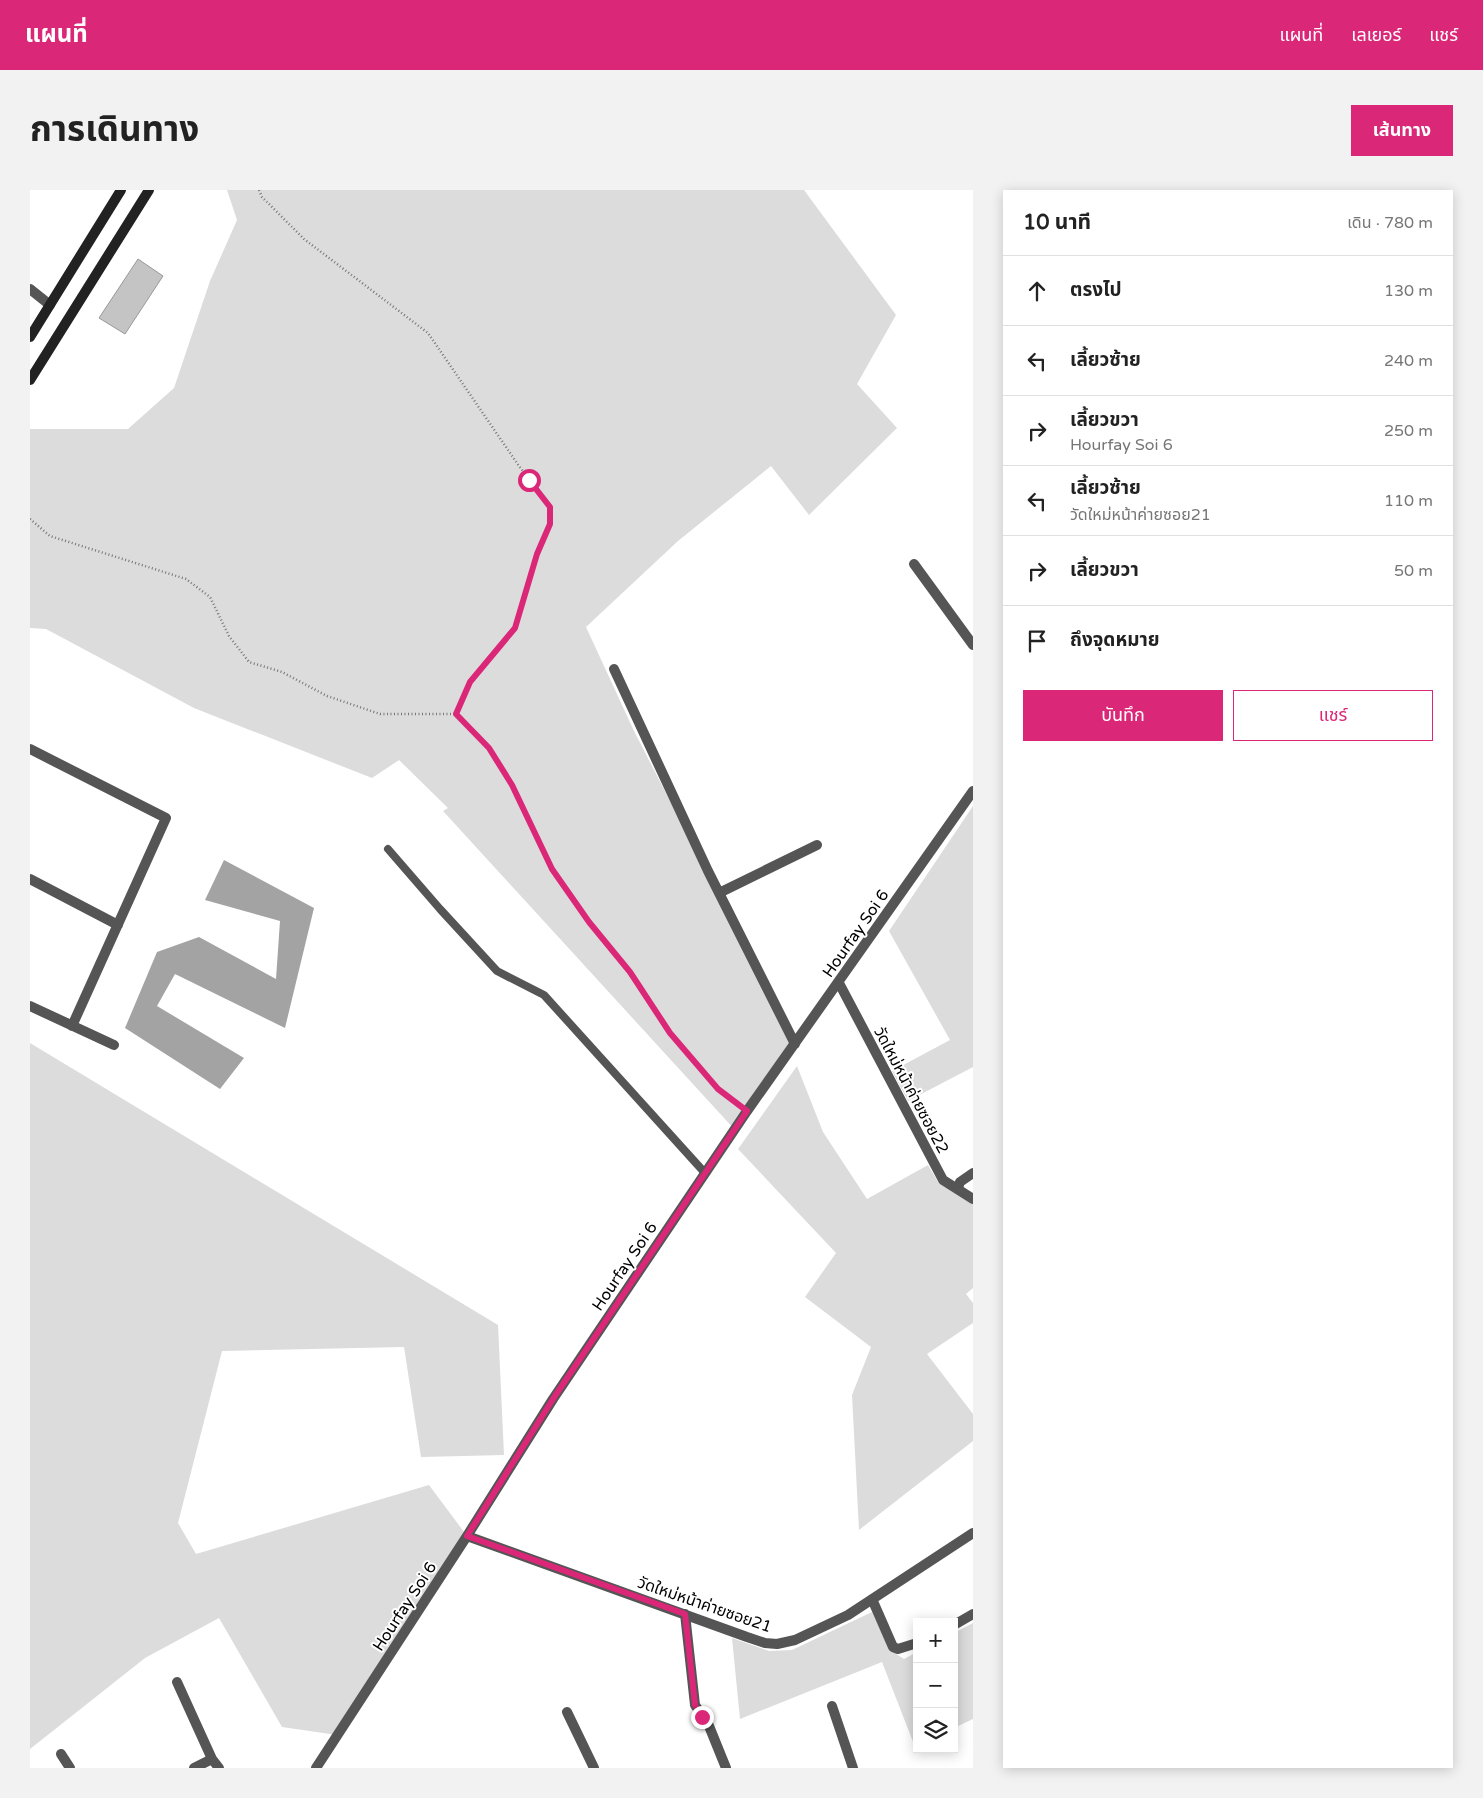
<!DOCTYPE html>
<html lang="th">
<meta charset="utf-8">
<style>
:root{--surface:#fff;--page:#f2f2f2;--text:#222;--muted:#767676;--line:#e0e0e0;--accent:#db2777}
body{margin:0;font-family:"Varela Round","Noto Sans Thai",sans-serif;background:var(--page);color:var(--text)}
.controls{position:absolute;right:15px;bottom:15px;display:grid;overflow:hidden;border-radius:0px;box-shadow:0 2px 12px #0003}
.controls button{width:45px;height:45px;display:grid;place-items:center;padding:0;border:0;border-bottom:1px solid var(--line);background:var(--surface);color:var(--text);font:25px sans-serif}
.stop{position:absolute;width:15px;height:15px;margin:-11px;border:4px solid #db2777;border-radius:50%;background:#fff}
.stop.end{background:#db2777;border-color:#fff;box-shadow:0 1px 5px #0008}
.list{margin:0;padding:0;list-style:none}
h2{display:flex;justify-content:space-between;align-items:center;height:65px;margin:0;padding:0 20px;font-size:21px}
h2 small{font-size:16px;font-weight:400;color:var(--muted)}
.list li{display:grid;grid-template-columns:32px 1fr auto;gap:15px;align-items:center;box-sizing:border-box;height:70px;padding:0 20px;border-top:1px solid var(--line)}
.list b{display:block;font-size:19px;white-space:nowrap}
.list p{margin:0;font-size:16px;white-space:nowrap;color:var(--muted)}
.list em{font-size:16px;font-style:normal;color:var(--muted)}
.actions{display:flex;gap:10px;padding:15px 20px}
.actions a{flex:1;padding:11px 0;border:1px solid var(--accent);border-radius:0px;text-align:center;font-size:18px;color:var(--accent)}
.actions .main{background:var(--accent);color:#fff}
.icon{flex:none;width:28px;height:28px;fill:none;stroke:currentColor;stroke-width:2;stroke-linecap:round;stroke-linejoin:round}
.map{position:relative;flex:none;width:943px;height:1578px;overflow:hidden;border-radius:0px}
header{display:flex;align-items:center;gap:30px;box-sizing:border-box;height:70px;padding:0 25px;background:var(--accent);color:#fff}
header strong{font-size:24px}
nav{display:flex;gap:28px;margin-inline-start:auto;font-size:18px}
.intro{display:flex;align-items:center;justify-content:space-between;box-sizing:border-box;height:120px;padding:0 30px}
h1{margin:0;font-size:35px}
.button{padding:12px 22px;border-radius:0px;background:var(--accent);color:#fff;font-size:18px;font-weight:700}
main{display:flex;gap:30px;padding:0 30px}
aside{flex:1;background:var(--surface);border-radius:0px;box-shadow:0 2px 12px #0003}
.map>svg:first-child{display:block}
.green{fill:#dcdcdc}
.water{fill:#a3a3a3}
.building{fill:#c4c4c4;stroke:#999}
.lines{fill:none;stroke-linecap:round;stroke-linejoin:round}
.path{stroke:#777;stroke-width:2.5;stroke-dasharray:1 2.5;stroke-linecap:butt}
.service{stroke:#555;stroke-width:8}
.minor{stroke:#555;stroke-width:10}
.secondary{stroke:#222;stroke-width:10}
.route{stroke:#db2777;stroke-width:6}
.labels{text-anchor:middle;stroke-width:4;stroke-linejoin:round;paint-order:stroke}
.street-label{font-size:16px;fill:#000;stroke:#fff}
</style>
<header>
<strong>แผนที่</strong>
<nav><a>แผนที่</a><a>เลเยอร์</a><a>แชร์</a></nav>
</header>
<div class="intro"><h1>การเดินทาง</h1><a class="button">เส้นทาง</a></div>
<main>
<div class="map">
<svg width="943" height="1578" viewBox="0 0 943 1578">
<rect width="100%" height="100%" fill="#fff"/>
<path class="green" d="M197,0H774L866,125L827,194L867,238L779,325L741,276L648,351L556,437L604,541L765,854L705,940L413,621L418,618L369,570L342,588L164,518L16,439L0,438V239H98L144,198L180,91L207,30Z
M943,616V877L878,911L862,881L920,850L859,741Z
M0,853L468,1135L474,1265L391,1267L374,1157L192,1161L148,1333L166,1364L399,1295L437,1346L307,1545L252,1537L189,1428L115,1468L0,1559Z
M767,876L793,942L837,1009L898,975L908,992L943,1014V1098L936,1104L943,1113V1133L897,1164L943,1224V1251L829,1340L822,1205L841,1157L775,1107L806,1063L708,959Z
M842,1422L860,1460L874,1469L887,1462V1556L885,1557L852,1472L710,1529L702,1448L739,1461L762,1460Z
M943,1433V1529L924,1538V1443Z"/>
<path class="water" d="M194,670L284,718L255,838L145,784L127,816L214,868L190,899L95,838L127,762L169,747L246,789L250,731L175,710Z"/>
<path class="building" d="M108,69L133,86L95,144L69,128Z"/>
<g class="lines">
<path class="path" d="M229,0L232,7L274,49L398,143L489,276L520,317V334L507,364L485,438L440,492L426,524
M0,329L20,346L156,389L180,407L199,446L219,472L252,482L297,506L350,524H426L459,558L482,595L522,679L559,732L600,782L640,843L688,899L708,914"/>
<path class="service" d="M358,659L410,719L467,781L514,805L675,983"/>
<path class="minor" d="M0,99L20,115
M884,374L943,455
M584,479L678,681L765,854
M0,559L136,628L42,836
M0,689L88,735
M689,703L787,655
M809,793L913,990L943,1009
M0,816L84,855
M928,998L930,992L943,983
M437,1346L717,1447L735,1453L747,1454L765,1450L818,1425L943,1343
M842,1409L863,1457L868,1459L887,1453
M655,1424L665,1515L679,1536L696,1578
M924,1435L943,1424
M147,1492L182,1569L189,1578
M802,1516L823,1578
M537,1522L564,1578
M31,1564L40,1578
M164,1578L182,1569
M286,1578L437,1346L523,1209L717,921L943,601"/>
<path class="secondary" d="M0,147L91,0
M0,190L119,0"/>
</g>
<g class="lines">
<path class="route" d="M499,290L520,317V334L507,364L485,438L440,492L426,524L459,558L482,595L522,679L559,732L600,782L640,843L688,899L717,921L523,1209L437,1346L655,1424L665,1515L672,1527"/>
</g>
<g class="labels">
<g class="street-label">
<text transform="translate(825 743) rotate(-55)" y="6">Hourfay Soi 6</text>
<text transform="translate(882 900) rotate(62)" y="6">วัดใหม่หน้าค่ายซอย22</text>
<text transform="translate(594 1076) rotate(-56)" y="6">Hourfay Soi 6</text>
<text transform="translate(675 1414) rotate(19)" y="6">วัดใหม่หน้าค่ายซอย21</text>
<text transform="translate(374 1416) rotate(-57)" y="6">Hourfay Soi 6</text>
</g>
</g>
</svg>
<div class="controls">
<button>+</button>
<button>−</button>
<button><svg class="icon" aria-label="layers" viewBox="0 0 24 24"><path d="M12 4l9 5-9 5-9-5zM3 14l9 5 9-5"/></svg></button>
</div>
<div class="stop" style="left:499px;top:290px"></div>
<div class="stop end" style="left:672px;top:1527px"></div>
</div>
<aside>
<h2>10 นาที<small>เดิน · 780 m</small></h2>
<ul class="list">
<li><svg class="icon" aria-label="ahead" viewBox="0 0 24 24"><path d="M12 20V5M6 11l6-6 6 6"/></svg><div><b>ตรงไป</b></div><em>130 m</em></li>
<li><svg class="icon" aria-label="left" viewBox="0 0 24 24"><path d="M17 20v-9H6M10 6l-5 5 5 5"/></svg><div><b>เลี้ยวซ้าย</b></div><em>240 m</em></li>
<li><svg class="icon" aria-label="right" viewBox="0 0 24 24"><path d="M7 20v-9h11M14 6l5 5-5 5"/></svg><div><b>เลี้ยวขวา</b><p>Hourfay Soi 6</p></div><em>250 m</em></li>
<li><svg class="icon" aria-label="left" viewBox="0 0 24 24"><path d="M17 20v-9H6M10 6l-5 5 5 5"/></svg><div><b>เลี้ยวซ้าย</b><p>วัดใหม่หน้าค่ายซอย21</p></div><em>110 m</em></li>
<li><svg class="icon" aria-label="right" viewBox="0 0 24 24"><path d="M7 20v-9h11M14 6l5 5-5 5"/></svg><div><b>เลี้ยวขวา</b></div><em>50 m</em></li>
<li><svg class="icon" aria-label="arrive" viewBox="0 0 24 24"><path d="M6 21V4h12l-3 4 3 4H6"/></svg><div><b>ถึงจุดหมาย</b></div></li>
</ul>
<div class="actions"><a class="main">บันทึก</a><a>แชร์</a></div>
</aside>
</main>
